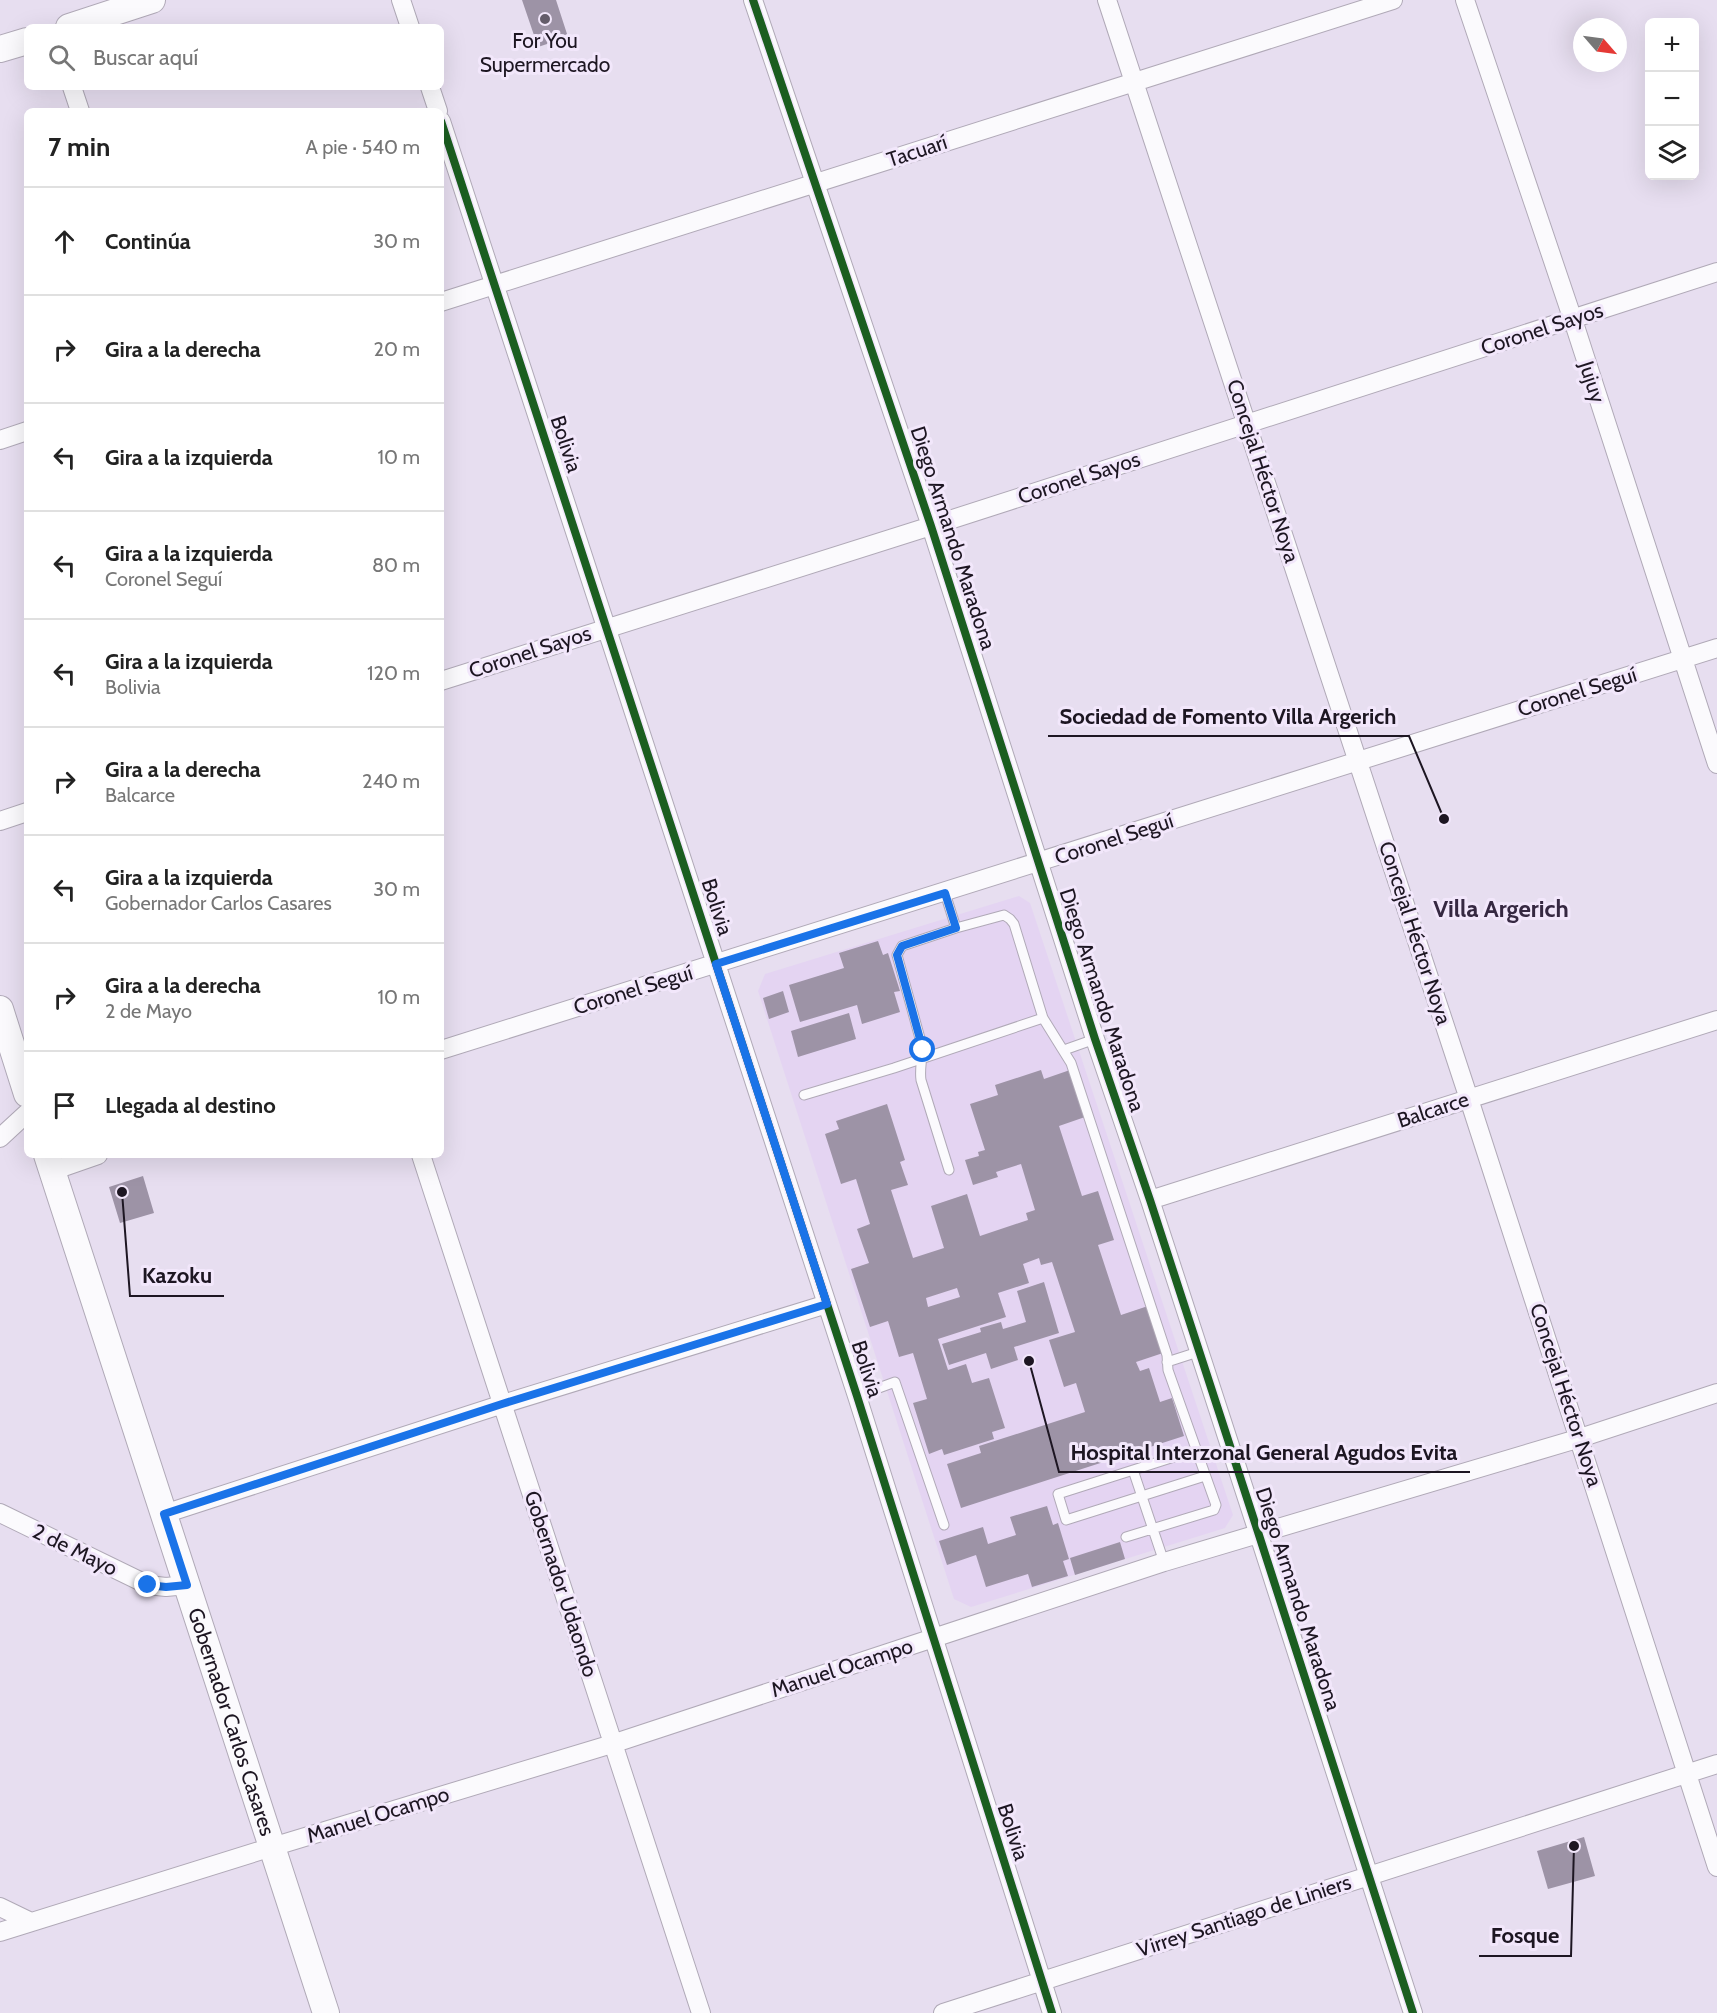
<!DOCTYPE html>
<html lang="es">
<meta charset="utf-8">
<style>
:root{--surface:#fff;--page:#f2f2f2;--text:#222;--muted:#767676;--line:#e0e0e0}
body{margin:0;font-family:Cabin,sans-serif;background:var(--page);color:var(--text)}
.controls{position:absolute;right:18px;top:18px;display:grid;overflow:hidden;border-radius:9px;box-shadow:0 6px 24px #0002}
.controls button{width:54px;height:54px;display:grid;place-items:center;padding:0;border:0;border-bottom:2px solid var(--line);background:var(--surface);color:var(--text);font:30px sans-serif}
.compass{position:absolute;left:1573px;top:18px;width:54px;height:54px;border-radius:50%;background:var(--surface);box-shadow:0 6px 24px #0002;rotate:118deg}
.stop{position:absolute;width:18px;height:18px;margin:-14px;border:4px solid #1a73e8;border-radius:50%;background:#fff}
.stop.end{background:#1a73e8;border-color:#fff;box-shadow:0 2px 6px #0008}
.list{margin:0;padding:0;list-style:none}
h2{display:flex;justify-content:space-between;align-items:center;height:78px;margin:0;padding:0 24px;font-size:26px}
h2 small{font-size:20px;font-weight:400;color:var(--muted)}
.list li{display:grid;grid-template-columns:39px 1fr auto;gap:18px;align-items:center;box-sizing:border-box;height:108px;padding:0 24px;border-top:2px solid var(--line)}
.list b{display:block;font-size:22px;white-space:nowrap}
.list p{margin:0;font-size:20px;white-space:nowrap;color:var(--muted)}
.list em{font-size:20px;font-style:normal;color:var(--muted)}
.icon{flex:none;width:33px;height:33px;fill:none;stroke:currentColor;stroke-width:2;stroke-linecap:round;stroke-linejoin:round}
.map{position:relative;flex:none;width:1717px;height:2013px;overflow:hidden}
.search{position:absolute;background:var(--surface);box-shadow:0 6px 24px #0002;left:24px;top:24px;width:420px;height:66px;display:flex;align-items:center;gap:15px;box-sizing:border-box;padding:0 21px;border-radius:9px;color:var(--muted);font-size:22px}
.panel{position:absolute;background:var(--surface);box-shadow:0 6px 24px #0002;left:24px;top:108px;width:420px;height:1050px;border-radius:9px}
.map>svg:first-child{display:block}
.built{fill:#e4d4f2}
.building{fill:#9d93a6;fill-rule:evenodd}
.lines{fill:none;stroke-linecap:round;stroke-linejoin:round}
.lane-casing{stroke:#b0a9b7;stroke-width:11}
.street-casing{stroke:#b0a9b7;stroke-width:20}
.secondary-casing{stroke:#b0a9b7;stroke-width:28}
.lane{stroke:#fbfafd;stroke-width:9}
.street{stroke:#fbfafd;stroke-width:18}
.secondary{stroke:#fbfafd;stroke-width:26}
.cycleway-casing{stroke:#f2e7fb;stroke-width:11}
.cycleway{stroke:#1b5e20;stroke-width:8}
.route{stroke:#1a73e8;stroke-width:8}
.poi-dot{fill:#645c6a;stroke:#f2e7fb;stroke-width:2}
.labels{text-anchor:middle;stroke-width:6;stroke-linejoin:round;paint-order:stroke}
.poi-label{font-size:21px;fill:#1d1622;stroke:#f2e7fb}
.street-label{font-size:21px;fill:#1d1622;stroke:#f2e7fb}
.quarter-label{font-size:24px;font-weight:bold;fill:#362842;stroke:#f2e7fb}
.leader{fill:none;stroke:#1d1622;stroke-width:2}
.callout-dot{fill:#1d1622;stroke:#f2e7fb;stroke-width:2}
.callout-label{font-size:22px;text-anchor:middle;font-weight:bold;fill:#1d1622;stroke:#f2e7fb;stroke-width:6;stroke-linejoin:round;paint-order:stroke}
</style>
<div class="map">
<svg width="1717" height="2013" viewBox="0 0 1717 2013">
<rect width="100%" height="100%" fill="#e7def0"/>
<path class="built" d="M1019,896L1030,903L1233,1515L1225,1528L971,1607L954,1599L758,991L765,974Z"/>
<path class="building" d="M522,0H556L568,37L538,47Z
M878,941L883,955L888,953L900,991L894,992L900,1012L862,1024L857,1005L800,1022L789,985L844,968L839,953Z
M783,991L789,1012L769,1019L763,998Z
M849,1013L856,1039L798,1057L791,1031Z
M1041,1070L1044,1079L1070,1070L1085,1117L1059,1126L1082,1196L1098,1191L1114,1240L1098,1245L1121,1315L1148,1306L1163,1353L1136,1362L1140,1371L1149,1368L1160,1402L1172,1398L1184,1436L961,1508L947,1464L981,1453L979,1446L1085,1412L1076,1383L1064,1387L1049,1340L1075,1332L1052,1262L1041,1265L1039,1258L1023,1264L1029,1283L998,1293L1006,1317L938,1339L948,1370L966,1364L972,1383L989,1378L1005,1428L992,1432L994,1439L944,1455L942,1449L929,1454L913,1403L927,1399L913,1353L899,1357L888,1321L870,1327L851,1269L869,1263L857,1229L870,1224L856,1179L841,1184L825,1134L839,1129L836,1121L887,1104L905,1160L900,1162L908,1185L891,1190L913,1258L944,1248L931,1206L967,1194L980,1236L1028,1220L1026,1213L1035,1210L1021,1164L996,1172L998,1177L973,1185L965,1160L979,1156L978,1152L985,1150L970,1104L998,1095L995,1085ZM957,1288L960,1297L928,1307L926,1298Z
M143,1176L154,1213L120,1223L109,1187Z
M1044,1282L1059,1333L1014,1347L1018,1360L991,1369L986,1353L949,1365L942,1344L981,1332L980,1328L1001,1322L1003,1329L1026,1322L1017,1291Z
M1047,1506L1053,1525L1058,1523L1069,1559L1063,1561L1068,1576L1032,1587L1028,1574L986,1587L976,1555L947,1565L939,1541L983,1527L988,1544L1016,1535L1010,1517Z
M1120,1542L1125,1559L1075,1575L1070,1558Z
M1584,1837L1595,1876L1548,1889L1537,1851Z"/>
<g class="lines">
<g class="lane-casing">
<path id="lane" d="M945,893L956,928
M1064,1050L1095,1039
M804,1095L894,1068L1043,1018
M949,1170L921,1080C919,1067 924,1055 921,1042L897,955L902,946L956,928L1004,915L1010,919L1014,924L1043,1018L1071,1063L1167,1355L1168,1370L1216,1505L1214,1510L1126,1537
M1167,1362L1198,1352
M857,1396L895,1382L944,1525
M1196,1450L1058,1494L1066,1520L1205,1476
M1133,1470L1164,1562"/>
</g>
<g class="street-casing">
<path id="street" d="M401,0L410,27
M753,0L931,526L1095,1039L1150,1200L1258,1532L1413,2013
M1107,0L1469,1099L1717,1867
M1465,0L1573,320L1717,764
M72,87L80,111
M430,87L438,111
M441,121L857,1396L1052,2013
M441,302L1393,0
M0,440L27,431
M441,681L931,526L1717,272
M0,821L27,812
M441,1050L1717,648
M0,1138L27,1113
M421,1155L701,2013
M52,1171L98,1155
M1150,1200L1717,1020
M0,1513L148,1585L166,1587L187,1585
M164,1514L503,1404L827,1304
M0,1907L31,1922
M0,1932L272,1847L612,1744L1164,1562L1580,1438L1717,1393
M943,2013L1717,1764"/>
</g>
<g class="secondary-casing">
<g id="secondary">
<path d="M69,27L152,0"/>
<path d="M0,49L27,41"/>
<path d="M0,1009L27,1094"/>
<path id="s1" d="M47,1155L326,2013"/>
</g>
</g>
<use href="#lane" class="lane"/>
<use href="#street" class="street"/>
<use href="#secondary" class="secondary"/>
<g class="cycleway-casing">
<path id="cycleway" d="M753,0L931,526L1095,1039L1150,1200L1258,1532L1413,2013
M441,121L857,1396L1052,2013"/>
</g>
<use href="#cycleway" class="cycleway"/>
</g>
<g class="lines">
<path class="route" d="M148,1585L166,1587L187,1585L164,1514L502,1404L827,1304L716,964L945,893L956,928L902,946L897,955L923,1050"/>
</g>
<circle class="poi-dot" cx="545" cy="19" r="6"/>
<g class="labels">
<g class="poi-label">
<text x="545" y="48">For You<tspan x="545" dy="24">Supermercado</tspan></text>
</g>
<g class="street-label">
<text transform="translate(917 151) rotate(-18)" y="7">Tacuarí</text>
<text transform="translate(1542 329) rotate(-18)" y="7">Coronel Sayos</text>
<text transform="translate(1592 382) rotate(72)" y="7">Jujuy</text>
<text transform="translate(566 444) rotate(72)" y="7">Bolivia</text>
<text transform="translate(1263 471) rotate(72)" y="7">Concejal Héctor Noya</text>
<text transform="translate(1079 478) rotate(-18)" y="7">Coronel Sayos</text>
<text transform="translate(953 538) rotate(72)" y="7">Diego Armando Maradona</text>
<text transform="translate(530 652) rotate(-18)" y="7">Coronel Sayos</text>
<text transform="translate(1577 692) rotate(-17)" y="7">Coronel Seguí</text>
<text transform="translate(1114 839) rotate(-18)" y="7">Coronel Seguí</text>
<text transform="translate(717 907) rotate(72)" y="7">Bolivia</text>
<text transform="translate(1415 933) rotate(72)" y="7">Concejal Héctor Noya</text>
<text transform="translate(633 990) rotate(-17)" y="7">Coronel Seguí</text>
<text transform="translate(1102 1000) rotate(72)" y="7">Diego Armando Maradona</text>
<text transform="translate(1433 1110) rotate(-18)" y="7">Balcarce</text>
<text transform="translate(867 1369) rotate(72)" y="7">Bolivia</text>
<text transform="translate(1566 1395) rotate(72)" y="7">Concejal Héctor Noya</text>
<text transform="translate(75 1550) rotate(26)" y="7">2 de Mayo</text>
<text transform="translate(561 1584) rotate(72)" y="7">Gobernador Udaondo</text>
<text transform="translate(1298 1599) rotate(72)" y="7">Diego Armando Maradona</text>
<text transform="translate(842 1668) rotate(-18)" y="7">Manuel Ocampo</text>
<text dy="7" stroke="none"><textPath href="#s1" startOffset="596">Gobernador Carlos Casares</textPath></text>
<text transform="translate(378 1815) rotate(-17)" y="7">Manuel Ocampo</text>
<text transform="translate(1013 1832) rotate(72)" y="7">Bolivia</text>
<text transform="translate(1244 1916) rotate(-18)" y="7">Virrey Santiago de Liniers</text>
</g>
<g class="quarter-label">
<text x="1501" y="917">Villa Argerich</text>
</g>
</g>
<path class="leader" d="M1444 819L1409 736H1048M122 1192L130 1296H224M1029 1361L1059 1472H1470M1574 1846L1571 1956H1479"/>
<g class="callout-dot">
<circle cx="1444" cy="819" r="6"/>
<circle cx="122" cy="1192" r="6"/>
<circle cx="1029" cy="1361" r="6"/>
<circle cx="1574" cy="1846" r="6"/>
</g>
<g class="callout-label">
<text x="1228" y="724">Sociedad de Fomento Villa Argerich</text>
<text x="177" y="1283">Kazoku</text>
<text x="1264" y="1460">Hospital Interzonal General Agudos Evita</text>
<text x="1525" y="1943">Fosque</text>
</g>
</svg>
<div class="controls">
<button>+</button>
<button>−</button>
<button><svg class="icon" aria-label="layers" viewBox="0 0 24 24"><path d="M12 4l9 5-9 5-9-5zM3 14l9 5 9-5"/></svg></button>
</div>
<svg class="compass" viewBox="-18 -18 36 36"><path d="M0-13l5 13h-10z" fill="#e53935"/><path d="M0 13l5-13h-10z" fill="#767676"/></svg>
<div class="stop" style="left:923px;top:1050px"></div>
<div class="stop end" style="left:148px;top:1585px"></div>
<div class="search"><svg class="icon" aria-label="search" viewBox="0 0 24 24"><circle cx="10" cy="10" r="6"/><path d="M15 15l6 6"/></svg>Buscar aquí</div>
<section class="panel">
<h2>7 min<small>A pie · 540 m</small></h2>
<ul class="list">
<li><svg class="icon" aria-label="ahead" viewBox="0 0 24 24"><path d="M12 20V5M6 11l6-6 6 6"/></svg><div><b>Continúa</b></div><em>30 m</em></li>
<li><svg class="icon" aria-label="right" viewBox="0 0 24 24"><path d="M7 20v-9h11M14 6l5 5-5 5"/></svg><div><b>Gira a la derecha</b></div><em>20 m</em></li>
<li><svg class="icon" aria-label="left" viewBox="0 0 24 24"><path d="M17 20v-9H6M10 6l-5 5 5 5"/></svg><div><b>Gira a la izquierda</b></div><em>10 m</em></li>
<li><svg class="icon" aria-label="left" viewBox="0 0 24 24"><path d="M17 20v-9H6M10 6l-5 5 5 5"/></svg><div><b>Gira a la izquierda</b><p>Coronel Seguí</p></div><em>80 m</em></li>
<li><svg class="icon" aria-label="left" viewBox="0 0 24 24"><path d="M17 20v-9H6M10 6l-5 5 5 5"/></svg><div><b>Gira a la izquierda</b><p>Bolivia</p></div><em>120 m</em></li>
<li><svg class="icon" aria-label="right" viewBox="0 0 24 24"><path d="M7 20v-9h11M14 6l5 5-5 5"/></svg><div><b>Gira a la derecha</b><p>Balcarce</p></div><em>240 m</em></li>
<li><svg class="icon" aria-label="left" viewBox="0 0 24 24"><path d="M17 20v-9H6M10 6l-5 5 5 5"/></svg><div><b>Gira a la izquierda</b><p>Gobernador Carlos Casares</p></div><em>30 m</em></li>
<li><svg class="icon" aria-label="right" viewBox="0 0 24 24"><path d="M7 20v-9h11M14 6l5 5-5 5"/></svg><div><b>Gira a la derecha</b><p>2 de Mayo</p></div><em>10 m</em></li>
<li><svg class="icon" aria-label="arrive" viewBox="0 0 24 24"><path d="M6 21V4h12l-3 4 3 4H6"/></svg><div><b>Llegada al destino</b></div></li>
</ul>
</section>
</div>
